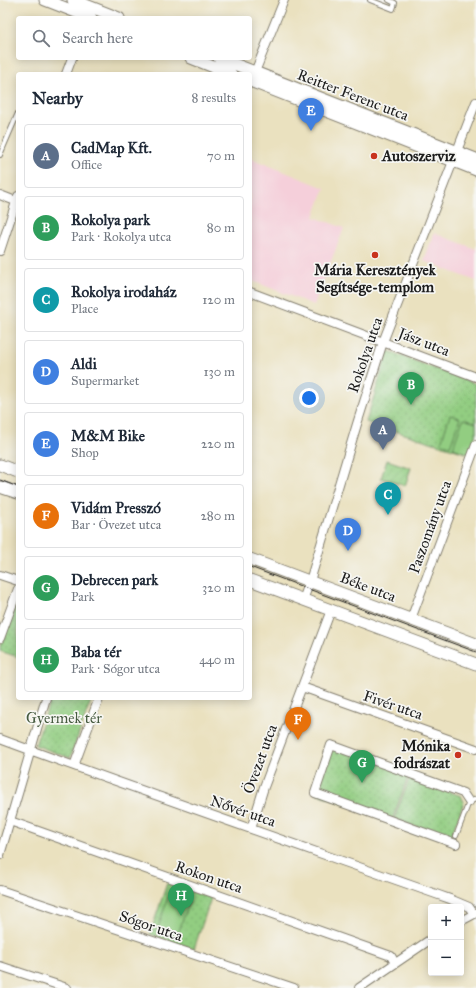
<!DOCTYPE html>
<meta charset="utf-8">
<style>
:root{--surface:#fff;--page:#f2f2f3;--text:#1f2937;--muted:#747a83;--line:#e0e1e3;--accent:#c8321e}
body{margin:0;font-family:"IM FELL Great Primer",serif;background:var(--page);color:var(--text)}
.controls{position:absolute;right:12px;bottom:12px;display:grid;overflow:hidden;border-radius:4px;box-shadow:0 2px 10px #0003}
.controls button{width:36px;height:36px;display:grid;place-items:center;padding:0;border:0;border-bottom:1px solid var(--line);background:var(--surface);color:var(--text);font:20px sans-serif}
.you{position:absolute;left:309px;top:398px;width:14px;height:14px;margin:-10px;border:3px solid #fff;border-radius:50%;background:#1a73e8;box-shadow:0 0 0 6px #1a73e833}
.badge{display:grid;place-items:center;width:26px;height:26px;border-radius:50%;background:var(--accent);color:#fff;font-size:13px;font-weight:700}
.pin{position:absolute;translate:-50% -33px;filter:drop-shadow(0 1px 2px #0008)}
.pin::after{content:'';position:absolute;top:21px;width:14px;height:12px;background:inherit;clip-path:polygon(0 0,100% 0,50% 100%)}
.list{margin:0;padding:0;list-style:none}
h2{display:flex;justify-content:space-between;align-items:center;height:52px;margin:0;padding:0 16px;font-size:17px}
h2 small{font-size:13px;font-weight:400;color:var(--muted)}
.list li{display:grid;grid-template-columns:26px 1fr auto;gap:12px;align-items:center;box-sizing:border-box;height:64px;margin:0 8px 8px;padding:0 8px;border:1px solid var(--line);border-radius:4px}
.list b{display:block;font-size:15px;white-space:nowrap}
.list p{margin:0;font-size:13px;white-space:nowrap;color:var(--muted)}
.list em{font-size:13px;font-style:normal;color:var(--muted)}
.icon{flex:none;width:22px;height:22px;fill:none;stroke:currentColor;stroke-width:2;stroke-linecap:round;stroke-linejoin:round}
.map{position:relative;flex:none;width:476px;height:988px;overflow:hidden}
.search{position:absolute;background:var(--surface);box-shadow:0 2px 10px #0003;left:16px;top:16px;width:236px;height:44px;display:flex;align-items:center;gap:10px;box-sizing:border-box;padding:0 14px;border-radius:4px;color:var(--muted);font-size:15px}
.panel{position:absolute;background:var(--surface);box-shadow:0 2px 10px #0003;left:16px;top:72px;width:236px;height:628px;border-radius:4px}
.map>svg:first-child{display:block}
.built{fill:#f5cfda}
.park{fill:url(#park-dots);stroke:#57744e}
.garden{fill:url(#garden-furrows);stroke:#57744e}
.pitch{fill:#92cd81;stroke:#57744e}
.lines{fill:none;stroke-linecap:round;stroke-linejoin:round}
.lane-casing{stroke:#837e6e;stroke-width:6}
.street-casing{stroke:#837e6e;stroke-width:10}
.secondary-casing{stroke:#837e6e;stroke-width:13}
.lane{stroke:#fff;stroke-width:4}
.street{stroke:#fff;stroke-width:8}
.secondary{stroke:#fff;stroke-width:11}
.tram{stroke:#1c1c1c;stroke-width:1}
.poi-dot{fill:#c8321e;stroke:#f6f6f2;stroke-width:1.5}
.labels{text-anchor:middle;stroke-width:3.5;stroke-linejoin:round;paint-order:stroke}
.street-label{font-size:15px;fill:#1c1c1c;stroke:#f6f6f2}
.poi-label{font-size:15px;font-weight:bold;fill:#1c1c1c;stroke:#f6f6f2;text-anchor:start}
.park-label{font-size:15px;fill:#455a3f;stroke:#f6f6f2}
</style>
<div class="map">
<svg width="476" height="988" viewBox="0 0 476 988">
<defs>
<pattern id="park-dots" width="8" height="8" patternUnits="userSpaceOnUse"><rect width="8" height="8" fill="#92cd81"/><path d="M2 2h.1M6 6h.1" fill="none" stroke="#7daf6f" stroke-width="1.8" stroke-linecap="round"/></pattern>
<pattern id="garden-furrows" width="10" height="10" patternUnits="userSpaceOnUse"><rect width="10" height="10" fill="#92cd81"/><path d="M-1 1l2-2M0 10L10 0M9 11l2-2" fill="none" stroke="#7daf6f"/></pattern>
</defs>
<rect width="100%" height="100%" fill="#f6f6f2"/>
<filter id="ink" filterUnits="userSpaceOnUse"><feTurbulence type="fractalNoise" baseFrequency=".025" numOctaves="2"/><feDisplacementMap in="SourceGraphic" scale="8" xChannelSelector="R" yChannelSelector="G"/><feConvolveMatrix kernelMatrix="1 2 1 2 8 2 1 2 1" color-interpolation-filters="sRGB"/></filter>
<filter id="wash" filterUnits="userSpaceOnUse"><feTurbulence type="fractalNoise" baseFrequency=".012" numOctaves="4" result="noise"/><feDisplacementMap in="SourceGraphic" scale="16" xChannelSelector="R" yChannelSelector="G"/><feGaussianBlur stdDeviation="0.9" result="paint"/><feColorMatrix in="noise" values="0 0 0 0 0 0 0 0 0 0 0 0 0 0 0 0 0 1.4 0 .05"/><feComposite in="paint" operator="in"/></filter>
<g filter="url(#wash)">
<rect width="100%" height="100%" fill="#eae1bf"/>
<path class="built" d="M250,158L325,188L314,217L344,228L314,305L250,280Z
M434,233L476,249V281L424,261Z"/>
<path class="park" d="M388,351L476,384V433L469,454L366,422Z
M18,599V657L0,651V648Z
M51,698H92L70,758L35,745Z
M331,745L409,774L392,820L315,793Z
M410,777L461,796L464,802L450,839L394,819Z
M167,883L211,898L194,949L150,934Z"/>
<path class="garden" d="M387,460L411,468L405,486L381,478Z"/>
<path class="pitch" d="M450,415L460,418L450,446L441,443Z
M463,419L476,423V433L469,454L453,448Z
M169,894L189,901L177,937L157,931Z"/>
</g>
<g filter="url(#ink)">
<g class="lines">
<g class="lane-casing">
<path id="lane" d="M370,0L393,9L395,3L389,0
M0,155L18,113
M456,836L469,802L476,799"/>
</g>
<g class="street-casing">
<path id="street" d="M66,74L72,58
M253,77L284,0
M0,195L18,202
M0,251L18,196
M250,292L476,377
M0,575L18,581
M303,600L310,581L357,424L383,342L476,102
M411,619L476,445
M0,638L18,589
M302,687L476,749
M0,739C149,794 300,846 450,899L469,907L474,914
M74,766L99,698
M10,821L391,956L395,963
M251,829L264,787L331,610
M456,844L315,793L331,745L463,793L469,802
M0,855L46,698
M0,890L294,988
M461,921L476,913
M0,966L67,988
M359,988L431,939"/>
</g>
<g class="secondary-casing">
<path id="secondary" d="M45,0L91,18
M73,0L119,18
M191,58L231,74
M219,58L476,159
M250,81L476,170
M0,465L18,472
M0,487L18,493
M250,559L476,644
M250,580L476,664"/>
</g>
<use href="#lane" class="lane"/>
<use href="#street" class="street"/>
<use href="#secondary" class="secondary"/>
<path class="tram" d="M0,480L18,487
M250,567L476,652"/>
</g>
</g>
<g class="poi-dot">
<circle cx="374" cy="156" r="4"/>
<circle cx="375" cy="255" r="4"/>
<circle cx="458" cy="755" r="4"/>
</g>
<g class="labels">
<g class="street-label">
<text transform="translate(353 95) rotate(21)" y="5">Reitter Ferenc utca</text>
<text transform="translate(424 342) rotate(21)" y="5">Jász utca</text>
<text transform="translate(365 355) rotate(-71)" y="5">Rokolya utca</text>
<text transform="translate(430 527) rotate(-70)" y="5">Paszomány utca</text>
<text transform="translate(368 587) rotate(21)" y="5">Béke utca</text>
<text transform="translate(393 705) rotate(19)" y="5">Fivér utca</text>
<text transform="translate(260 759) rotate(-70)" y="5">Övezet utca</text>
<text transform="translate(243 811) rotate(19)" y="5">Nővér utca</text>
<text transform="translate(209 877) rotate(19)" y="5">Rokon utca</text>
<text transform="translate(151 926) rotate(19)" y="5">Sógor utca</text>
</g>
<g class="poi-label">
<text x="382" y="161">Autoszerviz</text>
<text x="375" y="275" text-anchor="middle">Mária Keresztények<tspan x="375" dy="17">Segítsége-templom</tspan></text>
<text x="450" y="751" text-anchor="end">Mónika<tspan x="450" dy="17">fodrászat</tspan></text>
</g>
<g class="park-label">
<text x="64" y="723">Gyermek tér</text>
</g>
</g>
</svg>
<div class="controls">
<button>+</button>
<button>−</button>
</div>
<div class="you"></div>
<div class="pin badge" style="left:383px;top:450px;background:#5c6f8a">A</div>
<div class="pin badge" style="left:411px;top:405px;background:#2e9e5b">B</div>
<div class="pin badge" style="left:388px;top:515px;background:#0f9aa8">C</div>
<div class="pin badge" style="left:348px;top:551px;background:#3f7fe0">D</div>
<div class="pin badge" style="left:311px;top:131px;background:#3f7fe0">E</div>
<div class="pin badge" style="left:298px;top:740px;background:#e8710a">F</div>
<div class="pin badge" style="left:362px;top:783px;background:#2e9e5b">G</div>
<div class="pin badge" style="left:181px;top:916px;background:#2e9e5b">H</div>
<div class="search"><svg class="icon" aria-label="search" viewBox="0 0 24 24"><circle cx="10" cy="10" r="6"/><path d="M15 15l6 6"/></svg>Search here</div>
<section class="panel">
<h2>Nearby<small>8 results</small></h2>
<ul class="list">
<li><span class="badge" style="background:#5c6f8a">A</span><div><b>CadMap Kft.</b><p>Office</p></div><em>70 m</em></li>
<li><span class="badge" style="background:#2e9e5b">B</span><div><b>Rokolya park</b><p>Park · Rokolya utca</p></div><em>80 m</em></li>
<li><span class="badge" style="background:#0f9aa8">C</span><div><b>Rokolya irodaház</b><p>Place</p></div><em>120 m</em></li>
<li><span class="badge" style="background:#3f7fe0">D</span><div><b>Aldi</b><p>Supermarket</p></div><em>130 m</em></li>
<li><span class="badge" style="background:#3f7fe0">E</span><div><b>M&amp;M Bike</b><p>Shop</p></div><em>220 m</em></li>
<li><span class="badge" style="background:#e8710a">F</span><div><b>Vidám Presszó</b><p>Bar · Övezet utca</p></div><em>280 m</em></li>
<li><span class="badge" style="background:#2e9e5b">G</span><div><b>Debrecen park</b><p>Park</p></div><em>320 m</em></li>
<li><span class="badge" style="background:#2e9e5b">H</span><div><b>Baba tér</b><p>Park · Sógor utca</p></div><em>440 m</em></li>
</ul>
</section>
</div>
